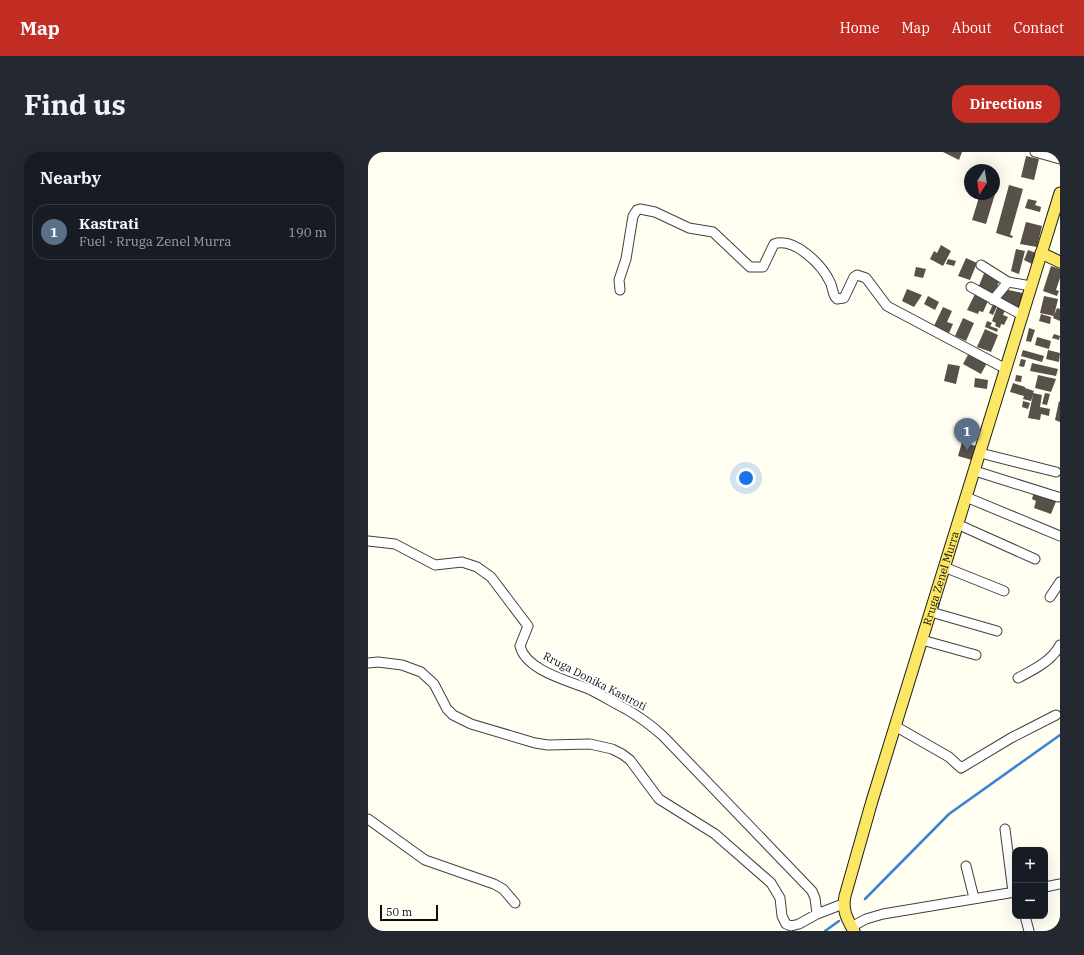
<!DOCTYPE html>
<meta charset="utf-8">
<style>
:root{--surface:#171b24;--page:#242831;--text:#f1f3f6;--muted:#9ea1a6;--line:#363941;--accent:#c22d23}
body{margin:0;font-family:"IBM Plex Serif",serif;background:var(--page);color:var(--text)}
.controls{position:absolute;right:12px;bottom:12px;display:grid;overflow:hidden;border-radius:8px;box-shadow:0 4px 16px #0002}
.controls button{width:36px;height:36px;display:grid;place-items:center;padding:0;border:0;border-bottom:1px solid var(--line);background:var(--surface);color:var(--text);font:20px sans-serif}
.compass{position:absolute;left:596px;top:12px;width:36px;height:36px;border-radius:50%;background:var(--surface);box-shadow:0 4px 16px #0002;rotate:192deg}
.scale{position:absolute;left:12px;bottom:10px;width:58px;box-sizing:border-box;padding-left:4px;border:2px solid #0e0e0e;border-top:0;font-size:11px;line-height:14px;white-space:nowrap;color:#0e0e0e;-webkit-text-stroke:3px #fff;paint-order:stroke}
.you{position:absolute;left:378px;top:326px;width:14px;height:14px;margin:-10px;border:3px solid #fff;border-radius:50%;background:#1a73e8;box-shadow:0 0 0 6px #1a73e833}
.badge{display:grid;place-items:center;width:26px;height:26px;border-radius:50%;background:var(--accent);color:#fff;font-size:13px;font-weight:700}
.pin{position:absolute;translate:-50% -33px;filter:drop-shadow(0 1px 2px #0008)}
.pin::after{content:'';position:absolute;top:21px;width:14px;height:12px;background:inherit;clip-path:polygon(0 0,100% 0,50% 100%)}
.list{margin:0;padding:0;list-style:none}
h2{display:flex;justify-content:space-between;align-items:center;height:52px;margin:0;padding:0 16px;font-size:17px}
h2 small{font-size:13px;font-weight:400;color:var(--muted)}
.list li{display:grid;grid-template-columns:26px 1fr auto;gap:12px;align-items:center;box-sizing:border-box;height:56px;margin:0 8px 8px;padding:0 8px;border:1px solid var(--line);border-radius:16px}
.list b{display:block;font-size:15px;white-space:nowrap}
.list p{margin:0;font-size:13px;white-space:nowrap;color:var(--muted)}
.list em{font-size:13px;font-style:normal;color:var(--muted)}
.map{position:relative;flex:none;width:692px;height:779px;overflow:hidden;border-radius:16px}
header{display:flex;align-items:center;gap:24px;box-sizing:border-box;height:56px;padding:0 20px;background:var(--accent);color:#fff}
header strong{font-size:19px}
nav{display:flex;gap:22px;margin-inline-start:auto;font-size:14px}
.intro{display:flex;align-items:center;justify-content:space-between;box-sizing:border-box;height:96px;padding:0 24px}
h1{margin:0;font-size:28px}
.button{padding:10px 18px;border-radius:16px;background:var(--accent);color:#fff;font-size:14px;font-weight:700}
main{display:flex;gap:24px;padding:0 24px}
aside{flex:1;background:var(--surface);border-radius:16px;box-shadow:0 4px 16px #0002}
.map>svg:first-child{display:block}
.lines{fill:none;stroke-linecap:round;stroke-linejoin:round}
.stream{stroke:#3983d0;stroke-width:2.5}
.building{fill:#57514a}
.minor-casing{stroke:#414141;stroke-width:11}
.major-casing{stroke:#1f1f1f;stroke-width:13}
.minor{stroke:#fff;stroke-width:9}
.major{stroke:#fbe764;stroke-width:11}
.labels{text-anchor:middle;stroke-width:4;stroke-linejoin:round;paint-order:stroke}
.street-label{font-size:11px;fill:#0e0e0e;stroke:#fff}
</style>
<header>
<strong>Map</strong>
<nav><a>Home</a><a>Map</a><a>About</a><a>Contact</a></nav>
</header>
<div class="intro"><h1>Find us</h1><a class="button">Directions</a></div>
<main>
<aside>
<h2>Nearby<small></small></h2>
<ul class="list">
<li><span class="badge" style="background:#5c6f8a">1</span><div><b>Kastrati</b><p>Fuel · Rruga Zenel Murra</p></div><em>190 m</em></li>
</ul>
</aside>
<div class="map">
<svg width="692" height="779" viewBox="0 0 692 779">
<rect width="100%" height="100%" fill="#fffef0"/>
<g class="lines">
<path class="stream" d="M497,747L581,662L692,583
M457,779L471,769"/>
</g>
<path class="building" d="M575,0H594L591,8Z
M658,4L671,7L666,28L653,25Z
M626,31L630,32L618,72L604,68L612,42H626Z
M641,33L655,37L642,83L645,84L644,86L628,81Z
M660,47L669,49L667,53L673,55L672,60L657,56Z
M658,70L674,74L669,95L652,92Z
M573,93L583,99L575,114L562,107L566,99L569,101Z
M648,97L657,99L651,122L643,119Z
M660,98L671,102L666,113L656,108Z
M598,106L609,111L602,128L590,124Z
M580,107L588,109L586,114L578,112Z
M683,114L692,117V126L688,138L691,139L689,144L675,139Z
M548,115L558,117L555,126L546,124Z
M617,119L632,125L627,143L610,136Z
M539,137L554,143L546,155L534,149Z
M636,137L655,141L651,156L633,151Z
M608,140L621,147L615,160L611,159L610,162L599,158Z
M560,144L571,150L567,158L556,152Z
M676,144L690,147L686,164L672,161Z
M626,150L630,152L625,163L621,161Z
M630,153L638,156L635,163L640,165L636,173L633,172L632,176L627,174L628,171L624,169Z
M575,155L584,159L579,170L585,172L581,181L566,174Z
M689,156L692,157V169L685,166Z
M673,162L683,165L682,172L671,169Z
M595,166L606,171L598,189L587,184Z
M619,169L624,171L622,174L630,177L629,180L617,175Z
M661,176L667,178L663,190L658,189Z
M617,177L630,183L623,200L609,195Z
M686,182L692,184L691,188L684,186Z
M669,185L683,189L681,197L667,193Z
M655,198L676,204L674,210L653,204Z
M680,198L692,201L691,210L678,207Z
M602,199L620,209L613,222L595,212Z
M653,207L658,208L656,215L651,214Z
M664,211L690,217L688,224L662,219Z
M580,212L592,214L588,232L576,229Z
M648,223L654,224L653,230L647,229Z
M670,223L688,227L683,240L667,236Z
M607,226L620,228L619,237L606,235Z
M645,231L657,235V236L666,239L665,241L674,243L672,255L682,257L681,264L673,262L672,268L660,266L665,243L663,249L655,247L656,244L642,240Z
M677,241L682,242L679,253L674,252Z
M655,249L662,251L660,257L654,255Z
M691,249L692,250V270L687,268Z
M594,290L608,294L604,308L590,304Z
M666,340L689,347L683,362L666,356L668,349L664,347Z"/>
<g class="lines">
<g class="minor-casing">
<path id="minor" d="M667,0L692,7
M613,113L640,130L663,134
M603,135L654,163
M252,138L251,128L258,107L265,64L269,58L272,57L287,60L321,76L345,80L382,115H395L406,92C427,85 454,113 462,130C465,135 464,143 469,147L476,146L486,125L489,123L498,126L519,154L638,217
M625,148L640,130
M612,301L688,320
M607,319L690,345
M598,345L692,384
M589,372L667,407
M0,389L27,392L67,413L94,410L109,415L123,425L160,474L152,494C158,519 202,529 223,538C235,544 246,551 258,557C272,565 284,574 295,584L444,739L447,746L449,762
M576,415L636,439
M682,445L692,430
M563,460L629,479
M554,488L608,503
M0,511L10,510L34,513L53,520L66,532L79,557L85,563L103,572L167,591L180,593L222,592L244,597L254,602L262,608L291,647L347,682L403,731L412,746L414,764L418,772L423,774L431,772L449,762L475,752
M650,526C665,518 684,509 692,493
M527,574L581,605L593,616L643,586L688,563
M0,667L57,708L126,732L135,737L147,751
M637,677L645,740
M598,714L606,746
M677,735L692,732
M657,764L661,779
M483,775L498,767L515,762L647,740"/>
</g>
<g class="major-casing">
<g id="major">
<path d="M673,101L692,110"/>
<path id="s1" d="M486,779C479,767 474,758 477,744L504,649L692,41"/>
</g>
</g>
<use href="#minor" class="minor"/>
<use href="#major" class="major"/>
</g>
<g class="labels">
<g class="street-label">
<text dy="4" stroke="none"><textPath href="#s1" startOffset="369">Rruga Zenel Murra</textPath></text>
<text transform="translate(227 529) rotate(27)" y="4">Rruga Donika Kastroti</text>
</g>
</g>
</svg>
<div class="controls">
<button>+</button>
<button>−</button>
</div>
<svg class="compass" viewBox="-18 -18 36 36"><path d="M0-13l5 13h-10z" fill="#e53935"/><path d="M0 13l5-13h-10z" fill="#9ea1a6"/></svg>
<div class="scale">50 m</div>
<div class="you"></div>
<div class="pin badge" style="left:599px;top:299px;background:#5c6f8a">1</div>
</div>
</main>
